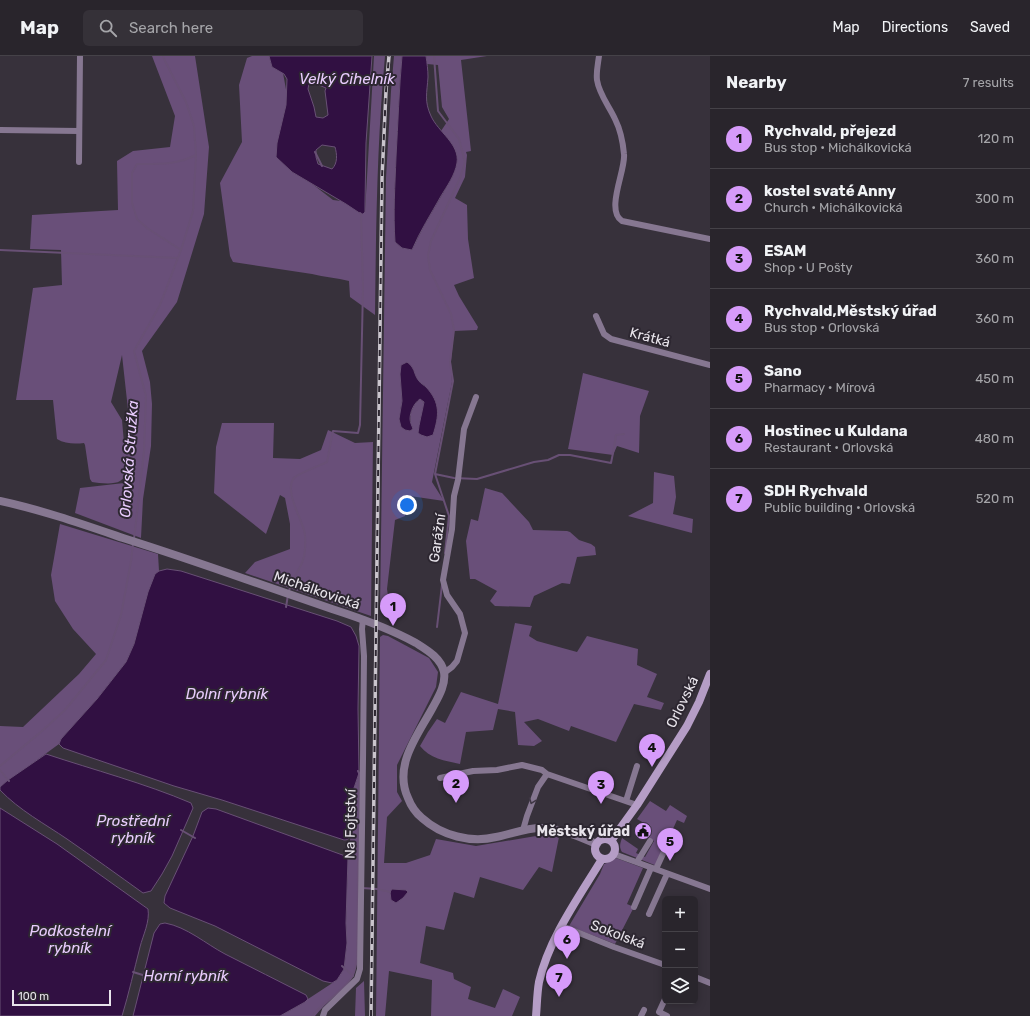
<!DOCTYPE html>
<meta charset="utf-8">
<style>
:root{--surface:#29252c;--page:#353138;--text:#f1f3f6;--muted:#a5a5a9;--line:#454248;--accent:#d69bfa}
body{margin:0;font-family:Rubik,sans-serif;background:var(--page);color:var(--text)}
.controls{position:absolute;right:12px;bottom:12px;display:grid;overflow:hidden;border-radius:6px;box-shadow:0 2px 10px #0003}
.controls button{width:36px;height:36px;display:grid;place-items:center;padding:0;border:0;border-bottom:1px solid var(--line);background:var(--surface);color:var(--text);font:20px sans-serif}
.scale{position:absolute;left:12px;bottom:10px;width:99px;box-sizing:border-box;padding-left:4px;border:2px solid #e8e4eb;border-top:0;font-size:11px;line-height:14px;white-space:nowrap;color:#e8e4eb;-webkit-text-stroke:3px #2d2731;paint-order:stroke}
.you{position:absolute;left:407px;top:449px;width:14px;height:14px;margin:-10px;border:3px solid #fff;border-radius:50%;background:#1a73e8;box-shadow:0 0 0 6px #1a73e833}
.badge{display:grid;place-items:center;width:26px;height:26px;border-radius:50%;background:var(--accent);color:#111;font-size:13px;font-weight:700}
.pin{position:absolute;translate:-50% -33px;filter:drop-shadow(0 1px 2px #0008)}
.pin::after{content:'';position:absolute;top:21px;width:14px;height:12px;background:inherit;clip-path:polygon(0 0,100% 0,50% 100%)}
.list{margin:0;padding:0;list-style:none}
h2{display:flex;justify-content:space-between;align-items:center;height:52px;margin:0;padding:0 16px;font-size:17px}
h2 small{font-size:13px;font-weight:400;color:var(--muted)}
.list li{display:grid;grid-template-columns:26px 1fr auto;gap:12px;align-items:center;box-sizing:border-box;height:60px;padding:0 16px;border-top:1px solid var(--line)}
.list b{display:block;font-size:15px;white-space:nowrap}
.list p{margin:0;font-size:13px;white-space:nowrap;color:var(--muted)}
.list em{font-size:13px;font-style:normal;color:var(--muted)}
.icon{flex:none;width:22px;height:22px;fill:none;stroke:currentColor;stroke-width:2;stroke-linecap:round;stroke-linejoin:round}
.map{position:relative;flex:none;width:710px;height:960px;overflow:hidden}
header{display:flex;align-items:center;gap:24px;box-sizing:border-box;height:56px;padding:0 20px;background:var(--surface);border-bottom:1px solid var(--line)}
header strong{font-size:19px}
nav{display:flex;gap:22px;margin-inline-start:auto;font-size:14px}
.search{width:280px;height:36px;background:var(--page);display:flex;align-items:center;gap:10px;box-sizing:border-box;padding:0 14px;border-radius:6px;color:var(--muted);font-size:15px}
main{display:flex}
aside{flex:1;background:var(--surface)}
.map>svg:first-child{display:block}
.green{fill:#694f79;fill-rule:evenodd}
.water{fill:#311042;stroke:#685075;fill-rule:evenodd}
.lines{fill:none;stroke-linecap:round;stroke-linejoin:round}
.stream{stroke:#685075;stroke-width:2}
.minor{stroke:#867791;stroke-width:6}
.tertiary{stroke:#867791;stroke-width:8}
.secondary{stroke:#b59dc6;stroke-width:8}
.rail-casing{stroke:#cac5cd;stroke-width:3.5}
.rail{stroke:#2d2731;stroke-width:2;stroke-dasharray:6;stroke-linecap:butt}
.oneway{stroke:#3f3744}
.labels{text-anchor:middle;stroke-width:4;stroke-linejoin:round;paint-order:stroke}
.street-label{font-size:14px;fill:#e8e4eb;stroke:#2d2731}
.poi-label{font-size:14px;font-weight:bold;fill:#e8e4eb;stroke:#2d2731;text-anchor:end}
.water-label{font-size:15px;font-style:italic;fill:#e9ccfe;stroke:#2d2731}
</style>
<header>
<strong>Map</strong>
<div class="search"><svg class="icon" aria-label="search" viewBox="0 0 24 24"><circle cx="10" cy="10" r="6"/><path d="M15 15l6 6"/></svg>Search here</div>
<nav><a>Map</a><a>Directions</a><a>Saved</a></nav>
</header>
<main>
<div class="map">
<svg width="710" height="960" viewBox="0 0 710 960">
<rect width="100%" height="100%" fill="#37313b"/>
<path class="green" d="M152,0H195L209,91L204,158L177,246L142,295L150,326L152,348L151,390L143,443L141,482L75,457L80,432L124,427L125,421C123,422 122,424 120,425C114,429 99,427 92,426L90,423L85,389L84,387C75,388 65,388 57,383L53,344H16L33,232L62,229L61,194L30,193L32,159L118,154L117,105L133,95L170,91L175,60ZM122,299L131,381L129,395L124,387L122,364L111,346Z
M252,0H269L272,11L283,17L287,39L286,49L292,116L311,127L333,144L341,145L346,148L365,156L374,0H385C377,86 376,173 375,259L350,241L349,225C337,222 324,221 312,218L233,206L230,200L220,127L242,86L239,29L247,2Z
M394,0H402L400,22L394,146L395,186L402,192L412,194L424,170L453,120L457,100L452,88L441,75L449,63L442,51L438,9L427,8L426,0H487L461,4L471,95L466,96L467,99L465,121L455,142L467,149L468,183L474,222L454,229L459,240L478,271L477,274L454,275L451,305L452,326L432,426L444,445L410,440L405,460L395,464L387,533L389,546V555L380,553L386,122L391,35ZM412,311L418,325L425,330L421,379L424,346L420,343C413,348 409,359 411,367L400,355L402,345L400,318Z
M583,317L649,335L640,360L639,397L617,390L613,399L568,393Z
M222,367H274L273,402L300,403L321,394L328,374L355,387L373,386L371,560L245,517L255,506L290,493V468L285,442L280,439L266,478L214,437L216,391Z
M654,416L674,420L676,441L673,458L693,463L692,477L628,460L653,447Z
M485,432L502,437L529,466L533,474L567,475L570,476L579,484L591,488L595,491L596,499L577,501L570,528L562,527L534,540L530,551L495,550L490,545L497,535L475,523H470L466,485L471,463L478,465Z
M60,468L158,498L159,515L155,519L134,588L126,606L97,643L61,683L59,688L0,731V670L23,671L79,618L96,598L73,573L55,545L51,519Z
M515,567L532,570L529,580L537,585L577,596L587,580L638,593L637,609L657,618L647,641L664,647L661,654L634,648L616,686L571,670L569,675L538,663L524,666L542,685L534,690L518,689L515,656L498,653L493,674L466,676L460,708C445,705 429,702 420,690L428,676L437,663L445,667L461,636L498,648Z
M383,579L388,580L429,602L438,616L436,631L397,709V736L402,745L387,761L384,807H406L430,799L436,783L476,790L536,780L559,781L552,816L539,811L523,834L480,821L474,842L454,836L444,874L426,870L420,907L453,917L454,923L471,931L468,943L495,952L503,933L520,941L512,960H431L432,924L389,915L385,960H376L380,581Z
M359,717L357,903C356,909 355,916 352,921C342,936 326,946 315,960H280L305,946L308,943L337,924L344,913L347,887L346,867L348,801L351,776L354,732Z
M650,745L666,755L670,749L687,760L684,767L677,764L668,784L657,810L622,796C619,791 620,788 622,782L638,793L636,797L645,801L654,785L646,780L651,771L637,763Z
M616,802L643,812L627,848L634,851L615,888L569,870L600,818L604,808L612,805Z
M364,925L365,960H355L356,932Z"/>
<path class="water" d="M269,0H372L366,87L365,147V156L363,158H361L346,148L292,116L276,101L277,87L286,49L287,23L284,18L272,11ZM309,27H314L326,32L325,35L328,59L323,62L316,61L314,51L308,33ZM322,89L335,91C337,98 338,107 332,113L318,108L316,101V94Z
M402,0H426C427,7 428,14 428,21C427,37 424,45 431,60C438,76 460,88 457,107C455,119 447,130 441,140C431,158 420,175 412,194L402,192L395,186C393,157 395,129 396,101C398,67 399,33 402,0Z
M407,306C409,308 411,309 412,311C415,315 415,321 419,325C421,328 424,329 426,331C441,347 439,360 433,379L427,381L421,379L418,377C419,367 422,357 424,346L420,343C414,347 410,356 410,363C410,366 412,370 413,373L410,375L405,374L401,371L399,363L402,345L400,318L401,309Z
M167,513L181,515L337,565L351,571L356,580L359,590L358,653L359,717L354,732L351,776C350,781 350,784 344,784L222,744L174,730L63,692L59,688L61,683L97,643L126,606L134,588L148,536L155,518L159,515Z
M46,698C94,714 144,727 191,747L193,752L172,800L162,818L151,835L143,837C118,819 93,801 67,783C45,768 19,754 0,734V731L8,724Z
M0,752L57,788L148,853C150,866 143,879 140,891C134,914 129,937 122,960H0Z
M208,752L216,753L348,801L346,867L347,887L344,913L337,924L332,927L323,925L215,870L170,852L164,847L165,840L193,780L202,756Z
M392,833L406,834L408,836L403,842L396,847L391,844L390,836Z
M165,867C187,871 206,888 225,898C252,912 279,925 306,939L308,943L305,946L280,960H133L154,877L160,868Z"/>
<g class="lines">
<path class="stream" d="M434,0L438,55L459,83L465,106L460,122L431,185L428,200L430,214L451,258L454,274L450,306L453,325L435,418L449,460L445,497
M315,96L322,110
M0,194L178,202
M181,194L193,155L196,99
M435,418L454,422L477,423L534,406L548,404L559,399H570L611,407L614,392L616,379L624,378
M134,483L144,395L146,340L134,295L160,249L181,194L147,172L137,163L132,147V117L137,108C158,108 177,109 196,99L194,70L186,46L165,5L163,0
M289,535C292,520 305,509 305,493C305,487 306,480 304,474C301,462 284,434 294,422C297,418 321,409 327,406L333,375L358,377L360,369L363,232L361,158L360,157
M286,551L288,539
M437,571L442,529
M0,710L42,675L65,654L106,604L121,559L131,505L133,487
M0,714L8,724L9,725
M181,774L195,782
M362,832L377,833L390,836
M342,910L353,920
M133,916L146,920
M312,960C323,945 342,937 352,921C355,916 356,909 357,903L359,717L358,715"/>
<path class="minor" d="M599,0C598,8 596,16 597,24C599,38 609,50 615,63C620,73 623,87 624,98C626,114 605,154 622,165L710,183
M0,74L79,75
M79,106L80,0
M596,260L604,278L611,283L710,309
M444,617L452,611L457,605L465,577L460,558L447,539L443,524L452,473L454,440L458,424L464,373L476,341
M440,722L473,715L497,714L522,709L542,714L547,718L637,749
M626,745L637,710
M523,774L527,760L538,731L547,718
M614,798L710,833
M637,806L650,785
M656,813L668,787
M634,851L651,812
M649,858L667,818
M562,870L614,891L665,909
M695,921L710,927
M665,943L659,956L667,960
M323,960L325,954L357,923L360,913L363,704L364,600L362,573L363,563
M641,960L644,954"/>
<path class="tertiary" d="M0,445C42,454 82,468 123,482C164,495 205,509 245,523C274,533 303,543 332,553C360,562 389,572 416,587C427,594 441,602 444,616C446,628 439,640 433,651C418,679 393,709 408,742C411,750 416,757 422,762C442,780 471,787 496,781C511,778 526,772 541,772C560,772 579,781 597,788"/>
<path class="secondary" d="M595 793a10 10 0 1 1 20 0a10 10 0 1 1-20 0Z
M611,785L637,749L687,670L699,646L710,618
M536,960C537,949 537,937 539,926C549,882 579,841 602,803"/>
<g class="rail-casing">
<path id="rail" d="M371,960L382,122L386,35L389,0"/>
</g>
<use href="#rail" class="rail"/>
</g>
<defs><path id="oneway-chevron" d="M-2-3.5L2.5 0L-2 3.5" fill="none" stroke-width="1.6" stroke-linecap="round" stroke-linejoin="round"/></defs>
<use class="oneway" href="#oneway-chevron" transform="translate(532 745) rotate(110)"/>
<defs>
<g id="civic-disc" transform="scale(0.9)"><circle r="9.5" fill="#d69bfa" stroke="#2d2731"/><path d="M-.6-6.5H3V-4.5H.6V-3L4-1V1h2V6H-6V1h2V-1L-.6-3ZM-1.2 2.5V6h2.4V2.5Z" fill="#111"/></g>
</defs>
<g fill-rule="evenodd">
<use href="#civic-disc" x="643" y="775"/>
</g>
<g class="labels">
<g class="street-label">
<text transform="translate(650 281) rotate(15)" y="5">Krátká</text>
<text transform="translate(437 482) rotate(-82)" y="5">Garážní</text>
<text transform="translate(317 534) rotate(19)" y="5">Michálkovická</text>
<text transform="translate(682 646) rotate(-64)" y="5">Orlovská</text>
<text transform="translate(350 768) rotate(-89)" y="5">Na Fojtství</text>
<text transform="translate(618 878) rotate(21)" y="5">Sokolská</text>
</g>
<g class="poi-label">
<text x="630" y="780">Městský úřad</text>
</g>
<g class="water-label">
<text x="347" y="28">Velký Cihelník</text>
<text transform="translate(129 403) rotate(-86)" y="5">Orlovská Stružka</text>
<text x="227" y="643">Dolní rybník</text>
<text x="133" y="770">Prostřední<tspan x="133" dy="17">rybník</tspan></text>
<text x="70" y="880">Podkostelní<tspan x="70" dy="17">rybník</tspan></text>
<text x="186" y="925">Horní rybník</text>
</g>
</g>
</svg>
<div class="controls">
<button>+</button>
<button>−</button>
<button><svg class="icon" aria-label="layers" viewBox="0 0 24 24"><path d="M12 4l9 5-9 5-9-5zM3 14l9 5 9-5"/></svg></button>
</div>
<div class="scale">100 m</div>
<div class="you"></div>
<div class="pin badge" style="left:393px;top:570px">1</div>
<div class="pin badge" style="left:456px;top:747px">2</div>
<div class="pin badge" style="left:601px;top:748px">3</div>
<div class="pin badge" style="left:652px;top:711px">4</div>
<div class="pin badge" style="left:670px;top:805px">5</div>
<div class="pin badge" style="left:567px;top:903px">6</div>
<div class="pin badge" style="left:559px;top:941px">7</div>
</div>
<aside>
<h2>Nearby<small>7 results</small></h2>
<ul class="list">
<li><span class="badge">1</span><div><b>Rychvald, přejezd</b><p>Bus stop · Michálkovická</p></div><em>120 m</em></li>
<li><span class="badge">2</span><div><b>kostel svaté Anny</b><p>Church · Michálkovická</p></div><em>300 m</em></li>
<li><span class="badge">3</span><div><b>ESAM</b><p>Shop · U Pošty</p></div><em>360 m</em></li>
<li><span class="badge">4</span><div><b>Rychvald,Městský úřad</b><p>Bus stop · Orlovská</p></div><em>360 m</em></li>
<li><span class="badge">5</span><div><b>Sano</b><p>Pharmacy · Mírová</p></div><em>450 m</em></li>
<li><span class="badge">6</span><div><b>Hostinec u Kuldana</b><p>Restaurant · Orlovská</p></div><em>480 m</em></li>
<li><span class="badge">7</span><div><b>SDH Rychvald</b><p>Public building · Orlovská</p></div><em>520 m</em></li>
</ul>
</aside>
</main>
